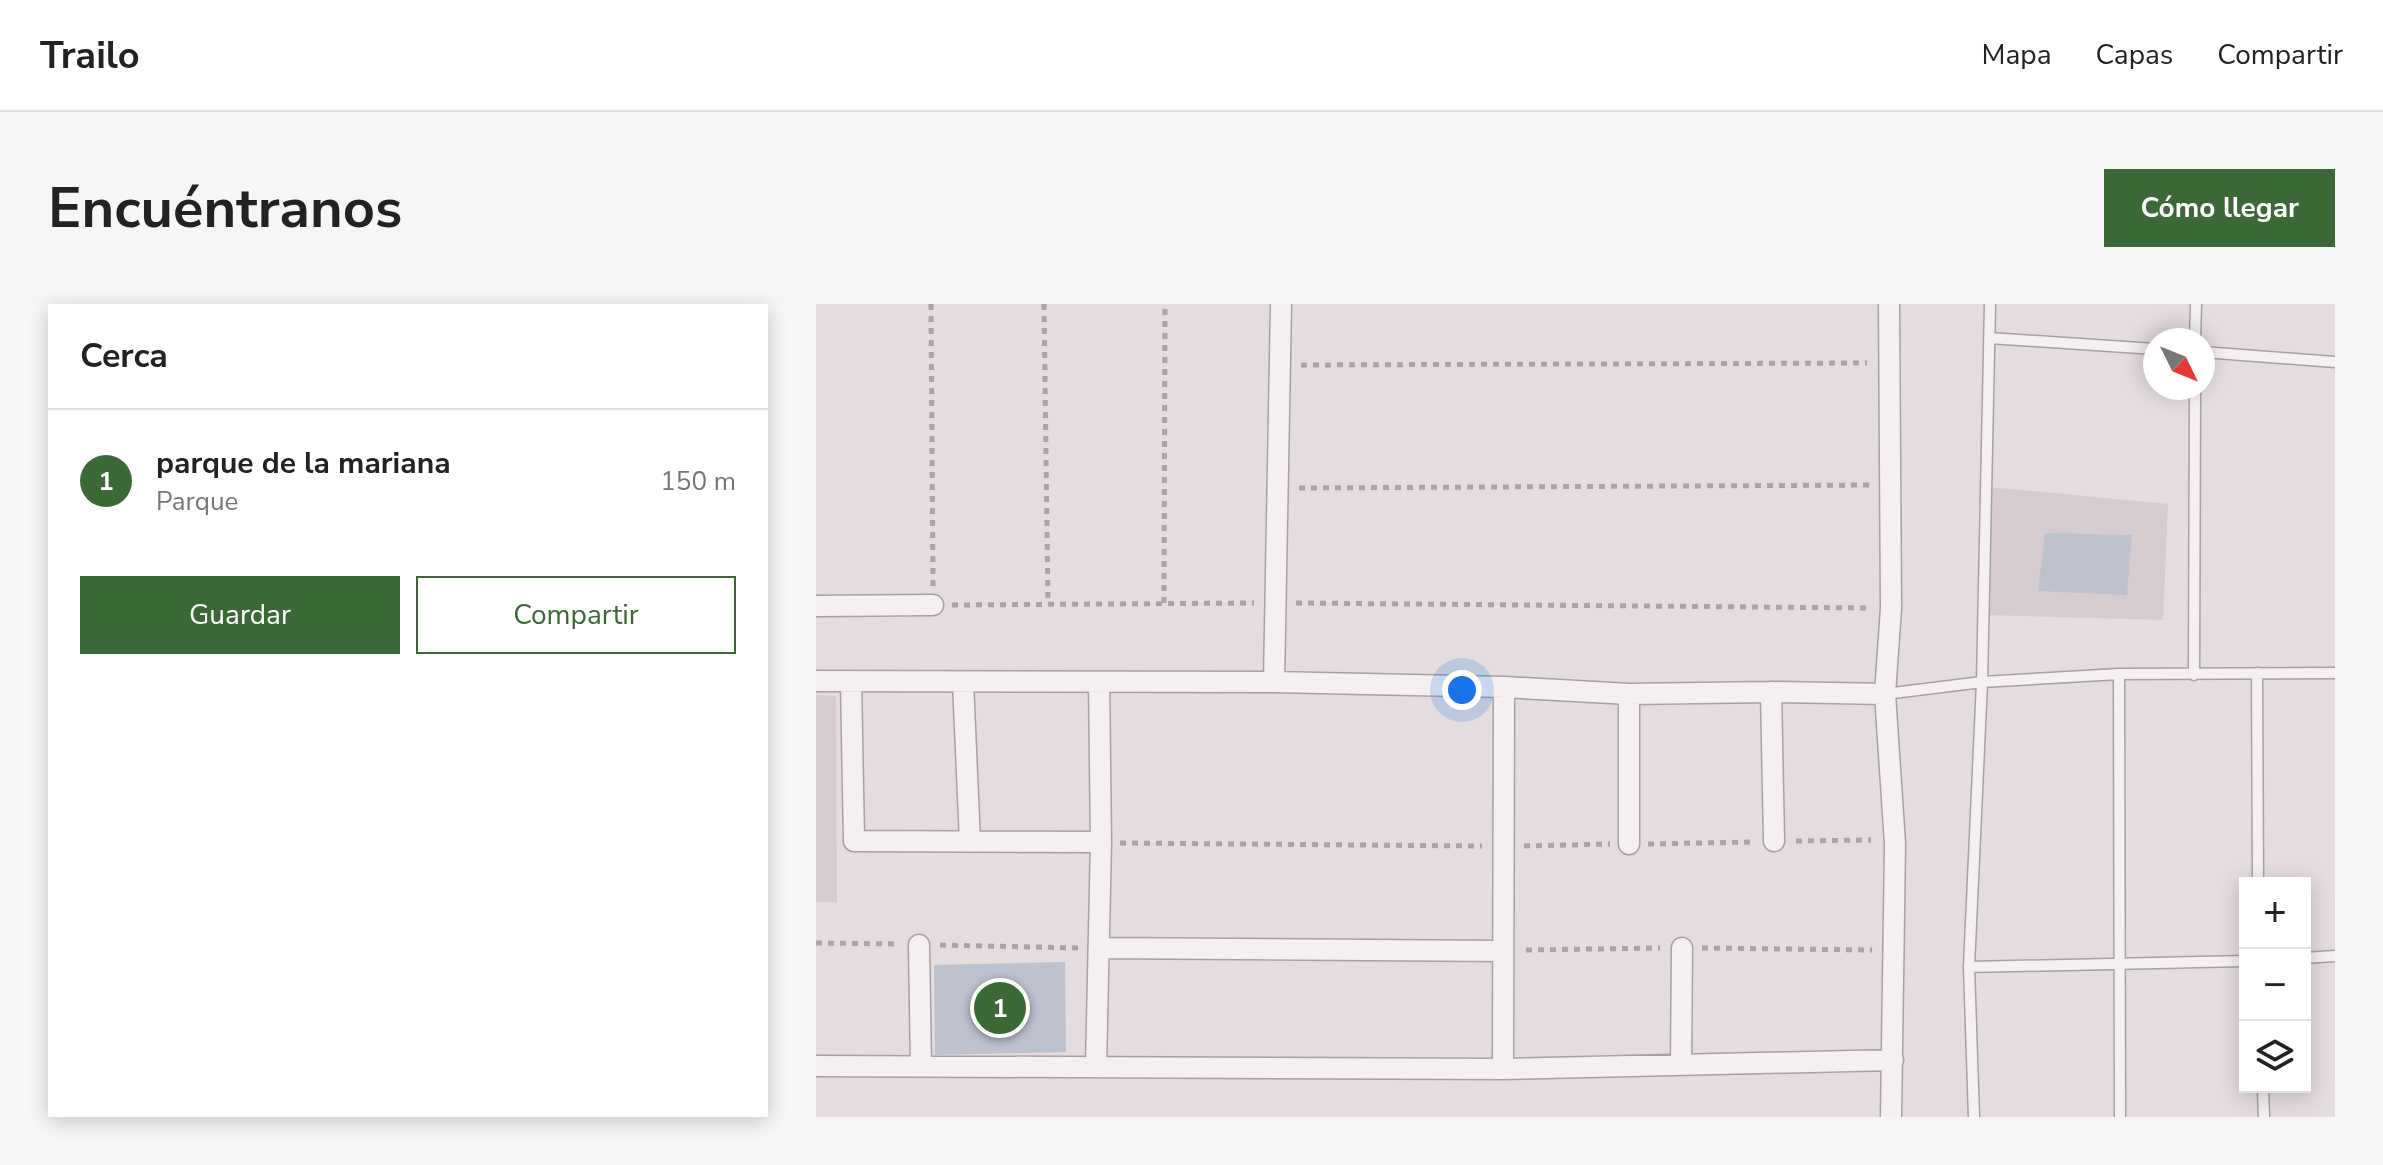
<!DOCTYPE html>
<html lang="es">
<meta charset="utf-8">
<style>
:root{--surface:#fff;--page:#f6f6f6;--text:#222;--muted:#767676;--line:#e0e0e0;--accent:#3b6935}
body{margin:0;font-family:"Nunito Sans",sans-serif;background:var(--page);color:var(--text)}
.controls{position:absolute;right:24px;bottom:24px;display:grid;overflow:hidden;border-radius:0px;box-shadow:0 4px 20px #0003}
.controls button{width:72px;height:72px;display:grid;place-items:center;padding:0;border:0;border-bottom:2px solid var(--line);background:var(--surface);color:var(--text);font:40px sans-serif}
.compass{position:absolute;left:1327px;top:24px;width:72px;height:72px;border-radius:50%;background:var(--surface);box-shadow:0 4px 20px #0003;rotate:133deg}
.you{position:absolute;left:646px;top:386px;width:28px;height:28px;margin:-20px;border:6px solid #fff;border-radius:50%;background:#1a73e8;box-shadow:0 0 0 12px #1a73e833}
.badge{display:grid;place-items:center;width:52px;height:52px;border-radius:50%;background:var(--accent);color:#fff;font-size:26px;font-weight:700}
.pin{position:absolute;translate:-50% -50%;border:4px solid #fff;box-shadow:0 2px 8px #0006}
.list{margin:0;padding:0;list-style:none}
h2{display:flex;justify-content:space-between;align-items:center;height:104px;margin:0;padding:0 32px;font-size:34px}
h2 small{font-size:26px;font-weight:400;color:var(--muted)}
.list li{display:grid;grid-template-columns:52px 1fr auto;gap:24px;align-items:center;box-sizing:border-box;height:144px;padding:0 32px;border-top:2px solid var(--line)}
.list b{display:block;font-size:30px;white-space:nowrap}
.list p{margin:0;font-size:26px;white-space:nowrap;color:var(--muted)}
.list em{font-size:26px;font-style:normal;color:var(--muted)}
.actions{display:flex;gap:16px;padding:24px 32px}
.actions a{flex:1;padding:18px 0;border:2px solid var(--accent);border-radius:0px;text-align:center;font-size:28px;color:var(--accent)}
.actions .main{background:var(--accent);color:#fff}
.icon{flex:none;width:44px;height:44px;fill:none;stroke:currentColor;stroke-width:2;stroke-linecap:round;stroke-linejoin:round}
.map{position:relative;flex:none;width:1519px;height:813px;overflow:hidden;border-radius:0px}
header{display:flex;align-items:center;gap:48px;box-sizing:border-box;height:112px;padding:0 40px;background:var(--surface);border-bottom:2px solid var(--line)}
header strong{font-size:38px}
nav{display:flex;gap:44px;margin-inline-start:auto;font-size:28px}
.intro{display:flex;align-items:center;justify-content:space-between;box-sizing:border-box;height:192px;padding:0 48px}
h1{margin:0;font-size:56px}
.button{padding:20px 36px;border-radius:0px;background:var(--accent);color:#fff;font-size:28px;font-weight:700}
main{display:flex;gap:48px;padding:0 48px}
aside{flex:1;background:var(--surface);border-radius:0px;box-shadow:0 4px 20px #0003}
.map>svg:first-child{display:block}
.built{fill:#d6cbce}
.green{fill:#bec2ce}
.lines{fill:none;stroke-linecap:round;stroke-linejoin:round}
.service-casing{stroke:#ab9fa2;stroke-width:13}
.minor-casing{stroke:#ab9fa2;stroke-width:23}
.path{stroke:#ada3a6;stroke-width:5;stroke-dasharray:6 6;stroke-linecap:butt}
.service{stroke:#f4eff0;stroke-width:10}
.minor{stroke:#f4eff0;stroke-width:20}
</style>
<header>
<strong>Trailo</strong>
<nav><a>Mapa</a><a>Capas</a><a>Compartir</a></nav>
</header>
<div class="intro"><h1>Encuéntranos</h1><a class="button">Cómo llegar</a></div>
<main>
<aside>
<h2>Cerca<small></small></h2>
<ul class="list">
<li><span class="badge">1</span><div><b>parque de la mariana</b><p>Parque</p></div><em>150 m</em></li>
</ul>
<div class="actions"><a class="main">Guardar</a><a>Compartir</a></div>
</aside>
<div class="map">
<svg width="1519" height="813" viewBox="0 0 1519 813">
<rect width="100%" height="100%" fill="#e5dcdf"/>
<path class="built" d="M1173,183L1352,200L1347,316L1171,311Z
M0,391L20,392L21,598H0Z"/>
<path class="green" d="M1229,229L1316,231L1311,291L1222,287Z
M249,658L250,748L119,751L118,661Z"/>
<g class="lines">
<g class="service-casing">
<path id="service" d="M1173,34L1339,45
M1379,36L1380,0
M1387,48L1519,58
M1441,369L1442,579
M1303,370L1304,813
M1378,371L1379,84
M1069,390L1166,378L1303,370L1519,369
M1489,654L1519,652
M1153,663L1429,657
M1447,783L1448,813
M1158,813L1153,663L1166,378L1174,0"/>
</g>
<g class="minor-casing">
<path id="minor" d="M1073,0L1075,304L1069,390L1079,540L1075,813
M0,302L117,301
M0,377L458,378L688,383L813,390L955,388L1069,390
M35,378L38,537L285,538
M147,378L154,538
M458,378L465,0
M955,388L958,537
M813,540V390
M103,641L105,762
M283,644L687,647
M865,760L866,644
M0,762L687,765L1077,756
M280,762L285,538L283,378
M687,765L688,383"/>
</g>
<path class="path" d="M115,0L117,282
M228,0L232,300
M485,61L1051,59
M483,184L1053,181
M348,299L349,0
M480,299L1054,304
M136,301L438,299
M980,537L1055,536
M304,539L666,542
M832,540L938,538
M708,542L794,540
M0,639L83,640
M124,641L262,644
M886,644L1056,646
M710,646L844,644"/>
<use href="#service" class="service"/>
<use href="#minor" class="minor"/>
</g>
</svg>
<div class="controls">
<button>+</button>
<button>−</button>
<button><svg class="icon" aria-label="layers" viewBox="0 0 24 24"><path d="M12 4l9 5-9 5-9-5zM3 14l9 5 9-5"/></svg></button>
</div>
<svg class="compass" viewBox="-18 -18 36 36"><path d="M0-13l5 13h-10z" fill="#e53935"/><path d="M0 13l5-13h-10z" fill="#767676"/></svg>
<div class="you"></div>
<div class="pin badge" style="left:184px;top:704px">1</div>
</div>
</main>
